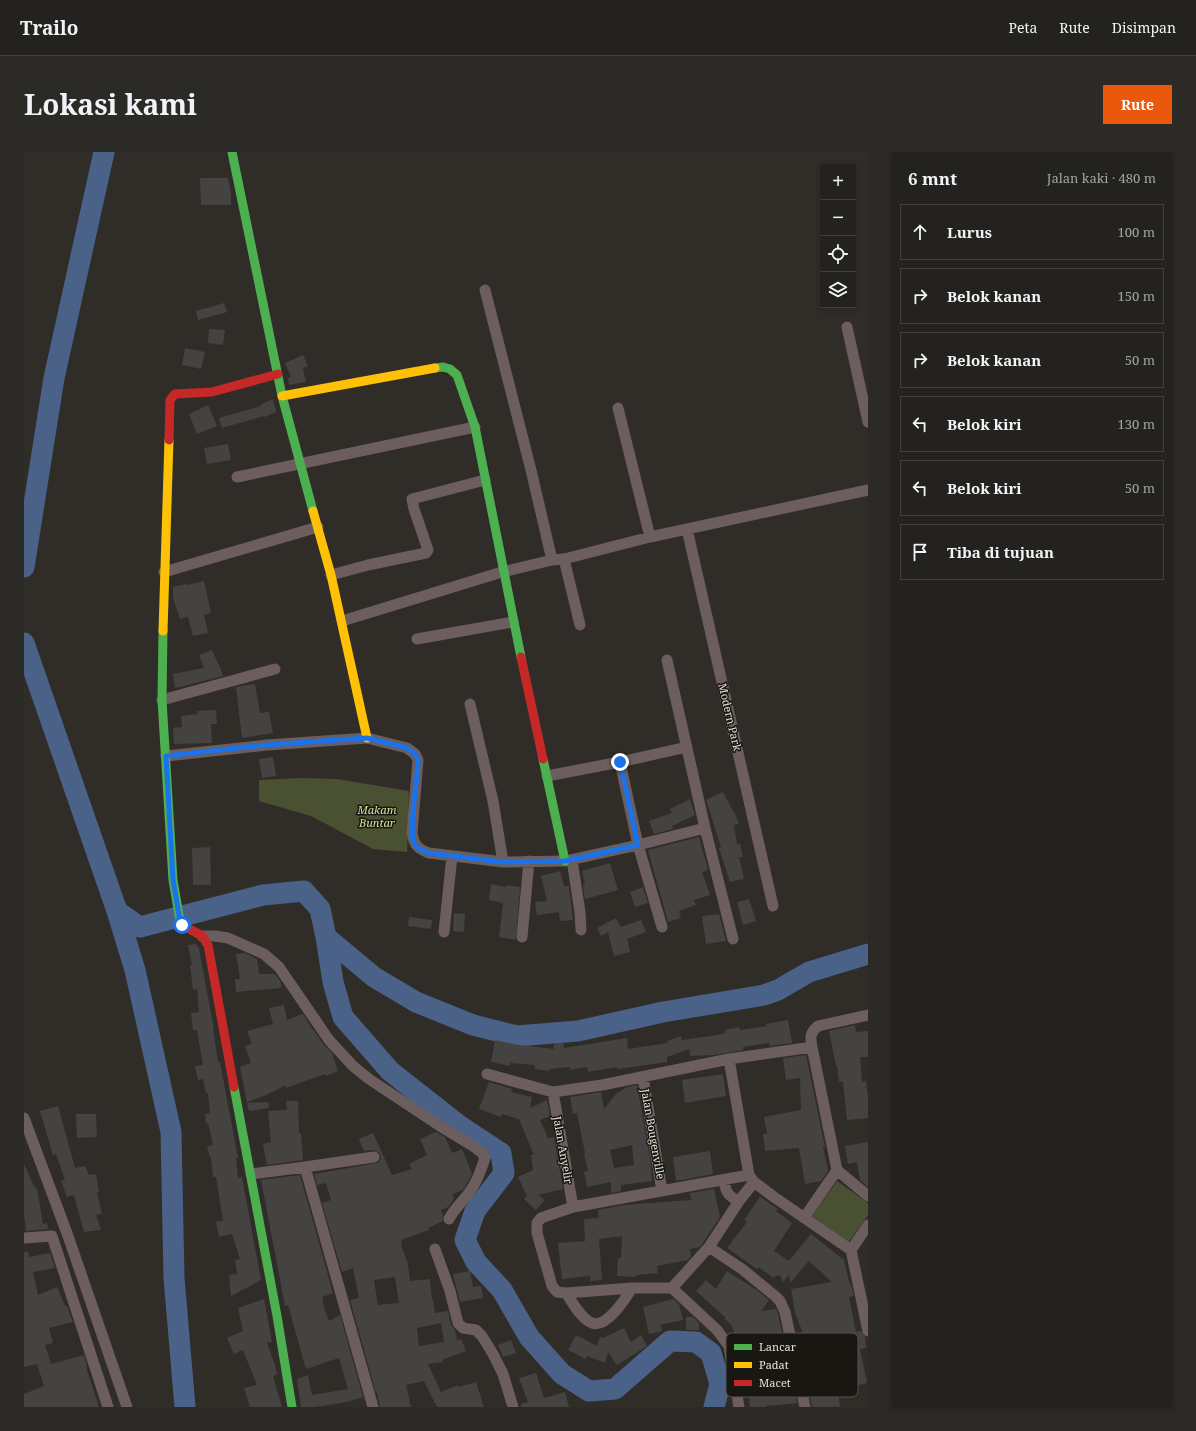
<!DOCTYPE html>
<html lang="id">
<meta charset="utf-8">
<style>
:root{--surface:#24221e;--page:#2c2a27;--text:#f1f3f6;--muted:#a3a4a4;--line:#413f3c;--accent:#ea580c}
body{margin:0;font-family:"Noto Serif",serif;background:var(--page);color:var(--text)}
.controls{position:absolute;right:12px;top:12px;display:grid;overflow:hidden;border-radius:0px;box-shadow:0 2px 6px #0003}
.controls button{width:36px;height:36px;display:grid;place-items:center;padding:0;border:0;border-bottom:1px solid var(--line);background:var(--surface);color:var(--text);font:20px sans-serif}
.stop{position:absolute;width:12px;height:12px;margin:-9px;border:3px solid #1a73e8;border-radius:50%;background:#fff}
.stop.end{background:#1a73e8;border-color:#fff;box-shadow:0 1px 4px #0008}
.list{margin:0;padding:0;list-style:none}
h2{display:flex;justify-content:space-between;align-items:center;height:52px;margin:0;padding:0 16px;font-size:17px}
h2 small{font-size:13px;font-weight:400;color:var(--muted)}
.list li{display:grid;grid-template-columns:26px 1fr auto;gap:12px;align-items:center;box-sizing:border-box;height:56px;margin:0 8px 8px;padding:0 8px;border:1px solid var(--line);border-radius:0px}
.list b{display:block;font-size:15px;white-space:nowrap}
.list em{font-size:13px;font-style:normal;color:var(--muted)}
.icon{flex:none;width:22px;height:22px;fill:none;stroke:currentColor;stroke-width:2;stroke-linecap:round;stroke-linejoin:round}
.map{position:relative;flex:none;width:844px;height:1255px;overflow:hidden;border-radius:0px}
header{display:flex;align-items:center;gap:24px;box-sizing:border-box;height:56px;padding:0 20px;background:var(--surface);border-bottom:1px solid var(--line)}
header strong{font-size:19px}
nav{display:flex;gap:22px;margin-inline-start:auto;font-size:14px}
.intro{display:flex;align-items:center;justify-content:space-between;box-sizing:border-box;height:96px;padding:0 24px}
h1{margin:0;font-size:28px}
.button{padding:10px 18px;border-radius:0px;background:var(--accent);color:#fff;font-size:14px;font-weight:700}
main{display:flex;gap:24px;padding:0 24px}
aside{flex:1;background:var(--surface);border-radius:0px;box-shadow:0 2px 6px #0003}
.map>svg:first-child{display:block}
.green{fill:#4a5032}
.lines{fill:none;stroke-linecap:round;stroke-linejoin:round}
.river{stroke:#4a6188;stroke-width:21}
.building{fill:#454242;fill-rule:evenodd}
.street{stroke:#6c5d5e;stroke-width:11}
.fast{stroke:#4caf50;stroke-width:9}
.slow{stroke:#ffc107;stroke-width:9}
.jam{stroke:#c62828;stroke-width:9}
.route{stroke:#1a73e8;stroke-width:5}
.labels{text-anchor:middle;stroke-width:3;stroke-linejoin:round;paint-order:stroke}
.street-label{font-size:11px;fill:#e5e1da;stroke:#191712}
.park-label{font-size:11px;font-style:italic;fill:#d2e393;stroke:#191712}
.key{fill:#191712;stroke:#56544e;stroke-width:1}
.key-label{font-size:11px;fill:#e5e1da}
</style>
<header>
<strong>Trailo</strong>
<nav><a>Peta</a><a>Rute</a><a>Disimpan</a></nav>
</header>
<div class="intro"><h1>Lokasi kami</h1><a class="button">Rute</a></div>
<main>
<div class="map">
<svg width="844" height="1255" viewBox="0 0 844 1255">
<rect width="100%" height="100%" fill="#302d28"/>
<path class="green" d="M277,626L313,627L385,639L383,700L349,697L287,664L235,649V628Z
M813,1029L844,1051V1063L824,1091L788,1064Z"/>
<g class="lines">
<path class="river" d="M0,415L30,226L80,0
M0,491L93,759L111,818L147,980L150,1126L161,1255
M93,759L116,775L239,743L280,739L296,757L302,785L309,830L319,865L366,919L436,974L477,1001L480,1021L451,1059L441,1088L452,1110L478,1138L505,1185L538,1222L565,1239L591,1237L646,1189L672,1190L687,1201L696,1232L690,1255
M302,785L350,825L392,850L449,873L493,884L554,879L639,860L740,843L754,838L785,820L844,802"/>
</g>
<path class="building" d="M176,26H204L207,41V53H177Z
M200,151L203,160L174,168L172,159Z
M185,177L201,178L199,193L184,191Z
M161,196L181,200L177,217L158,213Z
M279,203L284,214L279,216L282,230L265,233L264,226L267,225L261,211Z
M249,247L252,260L241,265L240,264L198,276L195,266L237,254L236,253Z
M184,253L193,274L173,282L165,262Z
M204,292L207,308L183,312L180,296Z
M180,429L187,461L180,463L184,481L169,484L164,465L156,467L149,446V435L162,432L163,433Z
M188,498L194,512H195L199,524L151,536L149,522L180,516L175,503Z
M231,532L236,561L245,560L249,581L218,586L212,535Z
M192,558L193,572H187L188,591L150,592L149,576L158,575L157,564L173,562V559Z
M249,605L252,624L238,626L235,607Z
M699,640L709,659H710L715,672L710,673L713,692H716L719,705H715L720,727L706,730L695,696L697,695L682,648Z
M666,647L671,663L648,674L649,677L630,682L625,669L648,661L646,657Z
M675,685L684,718L678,720L686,743L670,748L672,753L655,759L657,766L644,770L624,698Z
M186,695L187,733H169L168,696Z
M586,711L594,738L561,747L559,733L561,732L558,719Z
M536,719L540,734H545L549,768L536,769L535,760L513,763L511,750L523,749L517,724Z
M467,732L482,735V733L496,735L492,788L475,785L479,751L465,748Z
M619,735L624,751L611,755L606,740Z
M725,747L732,769L719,773L713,750Z
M430,761L441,762L440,780L429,779Z
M695,762L702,789L682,792L678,764Z
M385,765L408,768L407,777L384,774Z
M592,766L597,775L617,768L622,780L603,787L606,800L590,804L584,780L577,784L573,776Z
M172,792L175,797L190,877H189L194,910H196L214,1006H212L214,1026L218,1025L237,1128L207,1144L205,1123L213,1122L211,1108L216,1107L208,1082L195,1085L192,1070L199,1069L192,1025H189L187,1006H186L183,994L189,993L184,971L182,972L181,962L186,961L184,941H182L179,927L174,928L171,914L179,913L173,878H169L167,861L175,860L173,837L169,838L166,813H168L164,793Z
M221,801L233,807L235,822H251L257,830V836L212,840L211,827H216L212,802Z
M260,853L263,868L279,862L288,877H289L299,892L308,901L314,919L302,924L301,922L262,936V933L240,944L223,950L216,915L227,911L221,894L228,892L223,879L249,872L245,856Z
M764,868L768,891L746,894L745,891L719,895V898L691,903L666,904L665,897L643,905V910L594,917L593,915L564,920L563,915L546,918V915L526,917V919L511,917V913L486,911V914L467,910L471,888L495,893L530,897V891H539L540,896L603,886L604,897L644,891L643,889L657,884L658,888L687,884L702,881L701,878L715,875L716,878L743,874L742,872Z
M831,873L832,880L844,879V905H836L838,930L842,929L844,946V966L823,968L819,930H815L813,914H812L805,879Z
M782,903L801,995H799L804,1019L797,1029L781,1032L775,996L741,999L739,982H743L740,965L777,958L776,926L762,928L759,906Z
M699,922L702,944L661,951L658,928Z
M465,930L488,937L487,940L508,945L506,956L523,948L526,964L516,968L524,986L530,985L539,1037L514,1043L521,1048L512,1058L500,1047L503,1044L494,1025L509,1018L507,1003H510L495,967L478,962L477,965L455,957Z
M613,933L626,1007L628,1029L597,1033V1039L587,1041V1030L563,1035L560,1020L564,1019L560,1002L561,1001L553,961L549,962L546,945L577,940L580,957L592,942L603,935ZM608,993L610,1013L590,1016L586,998Z
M262,949H274L275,981H277L279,1008L243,1013L239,992L247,990L244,959L263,958Z
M244,950L245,956L225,959L223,951Z
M34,954L51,1016L61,1014L65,1023L72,1022L75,1040H73L78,1062L72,1063L77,1078L60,1080L50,1043L43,1045L37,1029L41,1028L32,1002L29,1003L16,959Z
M52,962H72L73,985L53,986Z
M412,980L421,985L428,1001L438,997L448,1022L439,1038L429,1042L430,1047L424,1055L417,1058L419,1063V1069L404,1076L405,1078L377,1088L378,1092L377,1093L384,1112L386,1129L406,1127L408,1148H409L411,1161L424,1159L427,1173L431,1178L433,1189L437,1187L442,1199L418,1208L419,1210L404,1212L417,1240L434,1233L435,1235L452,1230L460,1255H413L400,1229L382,1233L387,1255H356L353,1240L352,1241L326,1148L335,1146L329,1116L318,1120L298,1051L307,1048L302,1031L293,1033L290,1022L354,1011L357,1007L355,1000L349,998L340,999L335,987L349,981L368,1023L388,1017L385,1012L403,1003L396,987ZM371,1125L375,1151L354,1153L350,1128ZM417,1171L420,1190L395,1194L393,1176Z
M844,990V1035L836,1028L833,1010L824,1012L821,994Z
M686,999L689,1022L652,1029L649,1005Z
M0,1012L11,1036H13L19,1072L23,1071L24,1077L2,1079L0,1062Z
M276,1023L309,1141L298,1145L300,1155L305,1169L316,1163L339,1245L323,1250L291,1255H277L273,1227L284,1223L288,1243L324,1237L315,1206L282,1217L264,1153L261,1154L237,1028Z
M690,1037L696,1065L676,1095L666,1097L667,1104L664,1108L633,1114L634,1121L612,1123V1125L593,1124L594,1106H597L598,1084L575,1087L578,1128L566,1129V1124L538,1127L534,1091L561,1089L560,1067L575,1066L574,1058L600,1053L667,1048L666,1041Z
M736,1045L754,1057L752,1059L768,1071L750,1099L765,1109L787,1082L820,1108L825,1130H826L830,1144L825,1145L832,1180L837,1179L841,1185L842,1196L836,1197L843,1231L814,1238L816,1255H788L775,1193L783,1191L771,1161L769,1149L770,1148L769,1147L767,1137L808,1130L785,1109L766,1131L765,1123L759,1130L756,1123L753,1124L752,1123L750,1126L734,1115L733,1117L703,1096L723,1070L720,1068Z
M4,1099L5,1105L26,1101L31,1116L9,1120L14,1143L33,1135L41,1154H43L49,1170L25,1176L29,1191L21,1193L27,1212L60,1203L63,1215H62L75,1255H0V1242L20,1234L13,1212L0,1215V1100Z
M446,1119L449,1135L457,1134L459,1146L436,1150L429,1122Z
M703,1119L734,1139L745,1148L737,1159L752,1157L754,1162L774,1255L773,1251L742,1254V1255H726L718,1194L715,1195L708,1174L700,1166H702L672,1139L682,1128L692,1137Z
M240,1147L248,1190L243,1191L251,1213L253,1222L249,1224L258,1255H226L220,1236L233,1233L219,1198L210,1202L203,1186L219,1179L214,1156Z
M649,1147L655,1152L659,1168L636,1173L638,1179L625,1182L619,1155Z
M662,1165H669L675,1171V1178H662Z
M600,1176L607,1190L617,1183L623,1194L593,1213L584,1200L581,1211L563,1204L562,1207L544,1198L552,1183L573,1194L576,1185L579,1186Z
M487,1188L492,1201L479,1205L474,1193Z
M512,1221L520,1246L541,1240L545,1255H497V1252L504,1250L495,1226Z"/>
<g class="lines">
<path class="street" d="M461,138L507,318L528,408
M823,175L844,270
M594,256L626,385
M213,325L451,275
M663,377L749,754
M540,407L556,473
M140,420L294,375
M307,423L344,413L402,401L404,398L390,357L388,347L461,328
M318,469L478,420L528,408L540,407L626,385L844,338
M393,487L489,470
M643,508L681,676L709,787
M138,548L251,517
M446,552L469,649L479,710
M142,604L243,593L343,586L383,596L391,602L394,608L388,681C390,693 394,697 405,701L479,710L541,709L614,693L681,676
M596,610L614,693L638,775
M523,624L596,610L663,595
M548,708L556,760L557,778
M420,780L428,704
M178,784H191L204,786L240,802L255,815L305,888L329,914L345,927L416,974L449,994L458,1001L461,1006C456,1021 451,1035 440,1047C435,1053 429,1059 425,1067
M498,785L505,709
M788,895L813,1018L844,1044
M705,907L725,1023L730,1030L750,1045L827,1098L844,1179
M463,922L529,940L578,933L705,907L788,895C786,885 786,881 794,874L844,863
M619,925L638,1039
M529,940L549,1055
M0,966L44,1084L103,1255
M281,1015L349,1255
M227,1022L281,1015L350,1005
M701,1028C700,1039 705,1045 715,1049
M780,1066L813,1018
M0,1086L28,1084L84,1255
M685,1095L718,1117L751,1144L756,1149L761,1160L781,1255
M411,1097L426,1139L434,1171L439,1176L452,1178L458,1184L469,1202L479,1222L489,1255
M827,1098L844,1073
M648,1136L685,1095L715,1049L730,1030
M542,1141C549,1151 557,1167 568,1171C582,1177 602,1146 608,1136
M715,1255L705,1194L693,1178L648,1136H608L542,1141L533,1140L528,1134L513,1081V1071L517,1066L549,1055L725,1023"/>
<path class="fast" d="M208,0L258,244L289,359
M411,216L419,215L426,217L433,223L451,275L497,505
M139,479L138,548L149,728L156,769L162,775
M519,607L541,709
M210,935L253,1164L268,1255"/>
<path class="slow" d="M258,244L411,216
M289,359L307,423L343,586
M139,479L145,288"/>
<path class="jam" d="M145,288L146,248L151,242L188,240L254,222
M497,505L519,607
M162,775L178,784L184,793L210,935"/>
</g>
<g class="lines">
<path class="route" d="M158,773L156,769L149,728L142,604L242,593L343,586L383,596L391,602L394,608C394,625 384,679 390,691C393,697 399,699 405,701L478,710L541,709L614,693L596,610"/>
</g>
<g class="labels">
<g class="street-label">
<text transform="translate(706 565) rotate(77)" y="4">Modern Park</text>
<text transform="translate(629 982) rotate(80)" y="4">Jalan Bougenville</text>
<text transform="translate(539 998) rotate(80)" y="4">Jalan Anyelir</text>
</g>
<g class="park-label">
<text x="353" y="662">Makam<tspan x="353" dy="13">Buntar</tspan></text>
</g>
</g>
<rect x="702" y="1181" width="132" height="64" rx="6" class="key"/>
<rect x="710" y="1192" width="18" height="6" fill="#4caf50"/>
<rect x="710" y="1210" width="18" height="6" fill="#ffc107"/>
<rect x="710" y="1228" width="18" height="6" fill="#c62828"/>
<g class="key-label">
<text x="735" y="1199">Lancar</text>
<text x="735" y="1217">Padat</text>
<text x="735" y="1235">Macet</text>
</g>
</svg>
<div class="controls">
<button>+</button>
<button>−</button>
<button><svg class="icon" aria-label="locate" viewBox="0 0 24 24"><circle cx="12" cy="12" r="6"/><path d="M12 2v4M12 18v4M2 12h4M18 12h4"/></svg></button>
<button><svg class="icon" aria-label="layers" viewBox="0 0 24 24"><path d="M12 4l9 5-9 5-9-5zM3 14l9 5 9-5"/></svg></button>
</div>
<div class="stop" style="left:158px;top:773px"></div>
<div class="stop end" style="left:596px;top:610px"></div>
</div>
<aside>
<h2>6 mnt<small>Jalan kaki · 480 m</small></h2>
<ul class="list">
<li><svg class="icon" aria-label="ahead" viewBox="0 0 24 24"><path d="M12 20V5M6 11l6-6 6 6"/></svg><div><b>Lurus</b></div><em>100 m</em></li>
<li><svg class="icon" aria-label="right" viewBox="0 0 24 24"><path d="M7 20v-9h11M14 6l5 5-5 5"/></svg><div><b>Belok kanan</b></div><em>150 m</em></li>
<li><svg class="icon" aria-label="right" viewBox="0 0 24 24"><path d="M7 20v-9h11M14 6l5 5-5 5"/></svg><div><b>Belok kanan</b></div><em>50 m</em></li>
<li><svg class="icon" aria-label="left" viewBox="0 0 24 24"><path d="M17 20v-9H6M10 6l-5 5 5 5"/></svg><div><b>Belok kiri</b></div><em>130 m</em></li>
<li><svg class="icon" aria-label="left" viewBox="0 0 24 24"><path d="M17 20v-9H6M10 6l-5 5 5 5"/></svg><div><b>Belok kiri</b></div><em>50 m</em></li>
<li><svg class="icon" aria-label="arrive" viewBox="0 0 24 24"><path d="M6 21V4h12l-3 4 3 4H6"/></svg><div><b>Tiba di tujuan</b></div></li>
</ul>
</aside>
</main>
